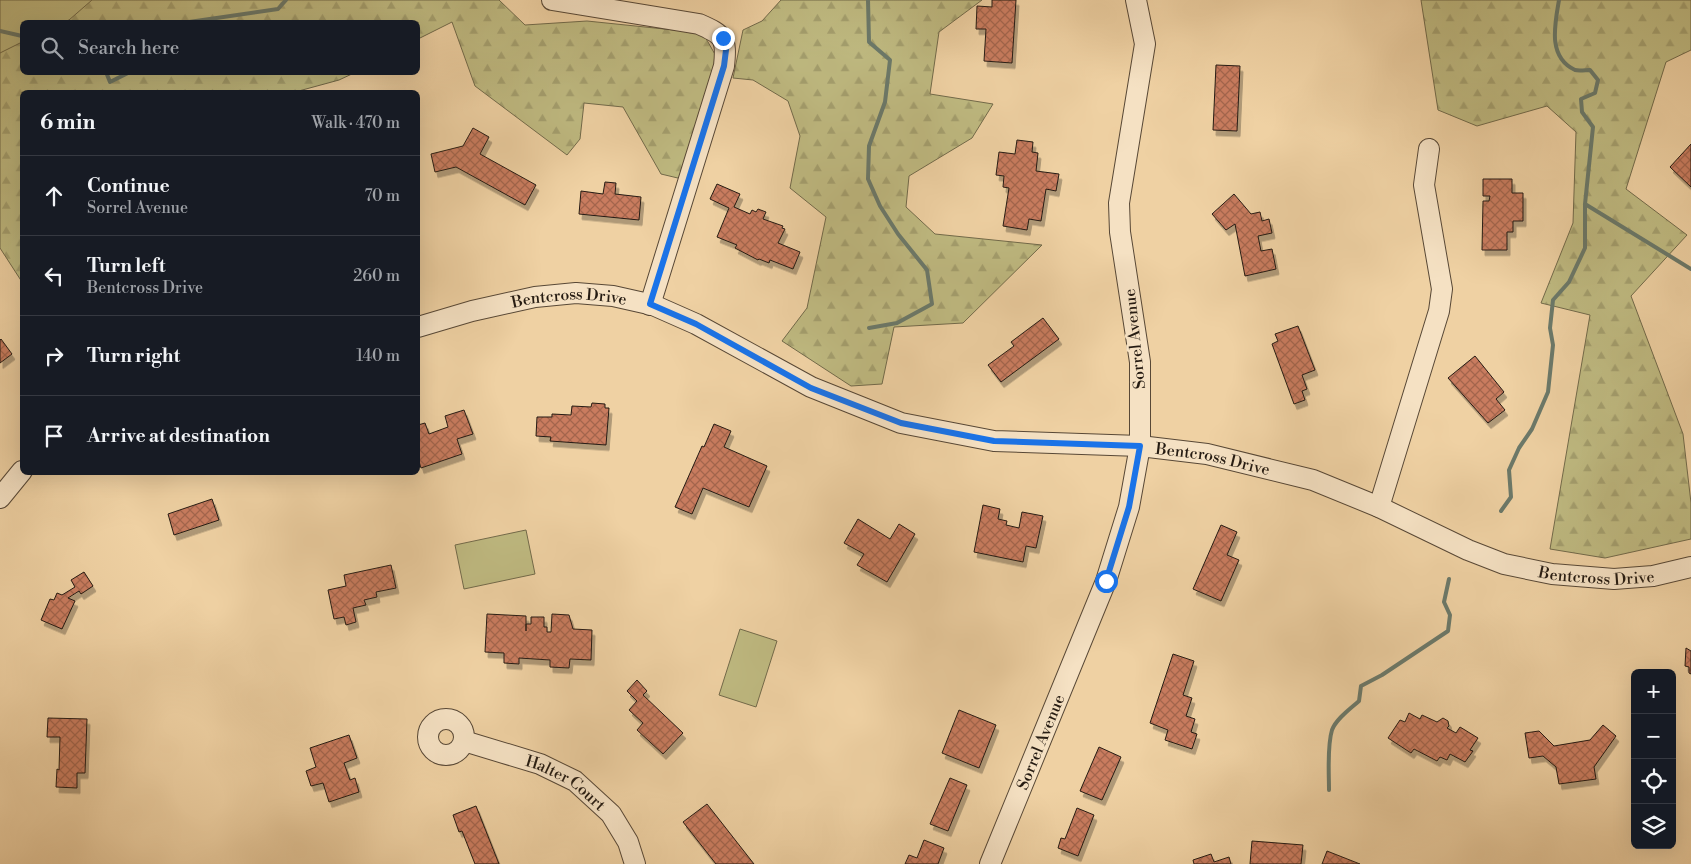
<!DOCTYPE html>
<meta charset="utf-8">
<style>
:root{--surface:#171b24;--page:#20242c;--text:#f1f3f6;--muted:#9ea1a6;--line:#363941}
body{margin:0;font-family:"Libre Bodoni",serif;background:var(--page);color:var(--text)}
.controls{position:absolute;right:15px;bottom:15px;display:grid;overflow:hidden;border-radius:8px;box-shadow:0 5px 20px #0002}
.controls button{width:45px;height:45px;display:grid;place-items:center;padding:0;border:0;border-bottom:1px solid var(--line);background:var(--surface);color:var(--text);font:25px sans-serif}
.stop{position:absolute;width:15px;height:15px;margin:-11px;border:4px solid #1a73e8;border-radius:50%;background:#fff}
.stop.end{background:#1a73e8;border-color:#fff;box-shadow:0 1px 5px #0008}
.list{margin:0;padding:0;list-style:none}
h2{display:flex;justify-content:space-between;align-items:center;height:65px;margin:0;padding:0 20px;font-size:21px}
h2 small{font-size:16px;font-weight:400;color:var(--muted)}
.list li{display:grid;grid-template-columns:32px 1fr auto;gap:15px;align-items:center;box-sizing:border-box;height:80px;padding:0 20px;border-top:1px solid var(--line)}
.list b{display:block;font-size:19px;white-space:nowrap}
.list p{margin:0;font-size:16px;white-space:nowrap;color:var(--muted)}
.list em{font-size:16px;font-style:normal;color:var(--muted)}
.icon{flex:none;width:28px;height:28px;fill:none;stroke:currentColor;stroke-width:2;stroke-linecap:round;stroke-linejoin:round}
.map{position:relative;flex:none;width:1691px;height:864px;overflow:hidden}
.search{position:absolute;background:var(--surface);box-shadow:0 5px 20px #0002;left:20px;top:20px;width:400px;height:55px;display:flex;align-items:center;gap:12px;box-sizing:border-box;padding:0 18px;border-radius:8px;color:var(--muted);font-size:19px}
.panel{position:absolute;background:var(--surface);box-shadow:0 5px 20px #0002;left:20px;top:90px;width:400px;height:385px;border-radius:8px}
.map>svg:first-child{display:block}
.forest{fill:url(#forest-firs);stroke:#726a4a}
.park{fill:#bfba81;stroke:#726a4a}
.lines{fill:none;stroke-linecap:round;stroke-linejoin:round}
.stream{stroke:#6b796a;stroke-width:4}
.building{fill:url(#building-cross-hatch);stroke:#251b12;filter:url(#shadow)}
.minor-casing{stroke:#584836;stroke-width:22}
.minor{stroke:#f5e1c3;stroke-width:20}
.route{stroke:#1a73e8;stroke-width:6}
.labels{text-anchor:middle;stroke-width:5;stroke-linejoin:round;paint-order:stroke}
.street-label{font-size:16px;fill:#251b12;stroke:#f5e1c3}
</style>
<div class="map">
<svg width="1691" height="864" viewBox="0 0 1691 864">
<defs>
<pattern id="forest-firs" width="22" height="20" patternUnits="userSpaceOnUse" patternTransform="scale(1.25)"><rect width="22" height="20" fill="#bfba81"/><path d="M5 1l3.5 6h-7zM16 11l3.5 6h-7z" fill="#a49f6e"/></pattern>
<pattern id="building-cross-hatch" width="8" height="8" patternUnits="userSpaceOnUse" patternTransform="scale(1.25)"><rect width="8" height="8" fill="#c97c5f"/><path d="M0 0l8 8M0 8l8-8" fill="none" stroke="#a3654d"/></pattern>
<filter id="shadow"><feDropShadow dx="3" dy="5.5" stdDeviation="0" flood-color="#0004"/></filter>
</defs>
<rect width="100%" height="100%" fill="#efd1a3"/>
<filter id="stains"><feTurbulence type="fractalNoise" baseFrequency=".004" numOctaves="4"/><feColorMatrix values="0 0 0 0 .2 0 0 0 0 .09 0 0 0 0 .02 0 0 0 .5 -.17"/></filter>
<radialGradient id="worn" r=".72"><stop offset=".6" stop-color="#630" stop-opacity="0"/><stop offset="1" stop-color="#630" stop-opacity=".3"/></radialGradient>
<path class="forest" d="M0,0H499L525,25L587,21L703,33L717,58L682,179L661,174L623,107L584,103L580,139L567,155L475,86L452,22L418,39V22H22V72L354,73L339,80L295,92H22V282L0,248Z
M781,0H982L939,32L930,94L993,104L972,138L909,176L906,207L935,234L1042,245L963,323L894,327L882,384L851,386L782,341L807,308L826,217L790,188L800,136L788,101L753,80L733,78L743,30L762,21Z
M1421,0H1691V50L1666,62L1626,189L1687,235L1631,296L1683,434L1691,503V539L1605,558L1550,549L1590,315L1541,303L1573,223L1576,132L1547,106L1477,126L1438,110Z"/>
<path class="park" d="M0,0H92L69,20L64,22H22V42L0,53Z
M526,530L535,574L464,589L455,545Z
M740,629L777,641L756,707L719,695Z"/>
<g class="lines">
<path class="stream" d="M868,0L869,42L890,60L885,102L869,146L868,179L880,206L898,234L927,270L932,304L897,323L869,328
M189,22L278,9L286,0
M0,31L22,36
M106,72L110,82L130,72
M1585,204L1691,269
M1501,511L1511,497L1509,470L1519,448L1532,429L1548,392L1553,345L1550,328L1553,300L1569,282L1585,248V204L1593,127L1582,112L1581,99L1595,93L1598,80L1590,70C1586,70 1579,71 1575,70C1547,57 1555,24 1559,0
M1329,790C1329,773 1327,746 1332,730C1336,719 1350,709 1359,701L1361,686L1382,675L1448,631L1450,615L1444,602L1449,579"/>
</g>
<path class="building" d="M992,0H1016L1012,63L984,61L986,29H976L977,6L992,7Z
M1216,65L1240,66L1237,131L1213,130Z
M473,128L489,137L480,154L536,185L525,205L456,167L435,172L431,154L463,146Z
M1017,140L1033,142L1032,152L1038,153L1036,171L1059,174L1056,191L1046,189L1041,221L1029,219L1027,230L1003,226L1009,188L1003,187L1004,176L996,175L999,152L1015,154Z
M1691,144V187L1670,167Z
M1483,179H1512V193H1523V221H1513V232H1507V250H1482L1483,201H1489L1490,196H1483Z
M605,182L616,183L615,194L641,197L639,220L579,214L581,191L603,194Z
M717,184L740,194L734,207L750,214L752,210L756,212L758,209L766,212L763,219L783,226L782,228L785,229L778,243L800,252L793,269L770,260L769,263L759,259L758,260L735,248L737,245L717,237L729,208L710,199Z
M1234,194L1251,214L1260,212L1262,221L1269,219L1272,233L1258,236L1261,251L1272,249L1276,269L1245,276L1235,224L1226,230L1212,214Z
M1043,318L1059,339L1001,382L988,365L1014,346L1011,342Z
M1298,326L1315,370L1302,375L1307,389L1302,391L1305,400L1294,404L1272,344L1278,341L1275,334Z
M1,339L12,354L0,363V340Z
M1475,356L1504,392L1496,399L1505,410L1488,423L1448,378Z
M592,403L605,404V408H609L606,445L550,441L551,437L536,436L537,417H552V414L571,415L572,406L591,407Z
M464,410L473,434L457,439L462,454L421,468L418,458V425L425,423L429,434L448,427L445,416Z
M714,424L731,431L724,447L767,466L749,507L703,488L692,514L675,507L702,446L704,447Z
M212,499L219,520L174,535L168,514Z
M983,505L1000,509L998,519L1007,521L1006,525L1019,528L1022,512L1043,516L1036,548L1026,546L1023,562L974,552Z
M858,519L890,539L899,524L915,534L887,582L857,565L864,554L844,543Z
M1221,525L1237,532L1227,555L1239,560L1221,601L1193,589Z
M391,565L396,588L376,592L377,597L364,600L366,605L353,608L356,622L346,625L344,617L334,619L328,590L346,586L344,575Z
M84,572L93,586L81,594L79,591L68,598L75,601L62,629L41,620L50,599L54,600L57,593L62,595L75,587L71,580Z
M487,614L526,616V631V624H531V617H544V627H547V632H551L552,614L569,615L573,629L592,630L591,660L570,659L569,668L550,667V660L519,658V664L504,663V653L485,652Z
M1686,648L1691,651V674L1689,673V667L1685,666Z
M1173,654L1194,661L1183,695L1192,698L1186,716L1195,719L1191,732L1197,734L1192,749L1165,740L1168,730L1150,723Z
M637,680L647,691L643,695L683,733L663,754L637,730L643,723L629,710L637,701L627,691Z
M959,710L996,725L979,768L942,753Z
M1409,713L1420,719L1422,715L1437,722L1443,718L1448,721L1449,726L1447,728L1456,733L1460,727L1478,738L1470,750L1473,751L1465,762L1450,754L1447,760L1440,757L1437,761L1414,749L1411,753L1388,738L1400,720L1405,722Z
M48,718L87,719L85,773H77V788L56,787L57,769L59,770L60,737H47Z
M1603,725L1616,736L1594,767L1596,779L1559,784L1556,767L1543,756L1529,758L1525,733L1539,731L1554,746L1590,740Z
M349,735L357,758L344,763L350,780L355,778L359,792L329,802L323,783L311,786L306,771L316,767L310,748Z
M1099,747L1121,757L1102,800L1080,791Z
M950,778L967,785L948,831L930,824Z
M707,804L754,864H716L683,822Z
M476,806L499,864H475L462,831L459,832L453,815Z
M1077,808L1094,815L1078,856L1058,848L1061,838L1065,839Z
M924,840L944,848L938,864H905L909,855L917,858Z
M1252,841L1303,845L1301,864H1250Z
M1327,851L1360,864H1322Z
M1211,854L1214,862L1229,857L1231,864H1194L1193,860Z"/>
<g class="lines">
<g class="minor-casing">
<g id="minor">
<path d="M552,0L699,24C724,35 727,38 724,66L650,305"/>
<path id="s1" d="M418,327L472,311L535,297L576,293L613,296L653,305L696,324L811,387L901,423L994,441L1140,446L1207,454L1313,480L1379,507L1468,550L1504,564L1552,574L1614,579L1653,576L1691,567"/>
<path d="M0,498L22,471"/>
<path d="M1379,507L1439,311L1442,289L1424,185L1429,149"/>
<circle cx="446" cy="737" r="18"/>
<path id="s2" d="M464,741L540,764L575,781L611,814L628,842L635,864"/>
<path id="s3" d="M990,864L1106,581L1129,507L1140,446V362L1120,232L1119,203L1145,44L1136,0"/>
</g>
</g>
<use href="#minor" class="minor"/>
</g>
<g class="lines">
<path class="route" d="M723,38L726,50L724,66L650,304L696,324L811,388L901,423L994,441L1140,446L1129,507L1106,581"/>
</g>
<g class="labels">
<g class="street-label">
<text dy="6" stroke="none"><textPath href="#s1" startOffset="155">Bentcross Drive</textPath></text>
<text transform="translate(1134 339) rotate(-96)" y="6">Sorrel Avenue</text>
<text dy="6" stroke="none"><textPath href="#s1" startOffset="830">Bentcross Drive</textPath></text>
<text dy="6" stroke="none"><textPath href="#s1" startOffset="1235">Bentcross Drive</textPath></text>
<text dy="6" stroke="none"><textPath href="#s3" startOffset="132">Sorrel Avenue</textPath></text>
<text dy="6" stroke="none"><textPath href="#s2" startOffset="111">Halter Court</textPath></text>
</g>
</g>
<rect width="100%" height="100%" filter="url(#stains)"/>
<rect width="100%" height="100%" fill="url(#worn)"/>
</svg>
<div class="controls">
<button>+</button>
<button>−</button>
<button><svg class="icon" aria-label="locate" viewBox="0 0 24 24"><circle cx="12" cy="12" r="6"/><path d="M12 2v4M12 18v4M2 12h4M18 12h4"/></svg></button>
<button><svg class="icon" aria-label="layers" viewBox="0 0 24 24"><path d="M12 4l9 5-9 5-9-5zM3 14l9 5 9-5"/></svg></button>
</div>
<div class="stop" style="left:1106px;top:581px"></div>
<div class="stop end" style="left:723px;top:38px"></div>
<div class="search"><svg class="icon" aria-label="search" viewBox="0 0 24 24"><circle cx="10" cy="10" r="6"/><path d="M15 15l6 6"/></svg>Search here</div>
<section class="panel">
<h2>6 min<small>Walk · 470 m</small></h2>
<ul class="list">
<li><svg class="icon" aria-label="ahead" viewBox="0 0 24 24"><path d="M12 20V5M6 11l6-6 6 6"/></svg><div><b>Continue</b><p>Sorrel Avenue</p></div><em>70 m</em></li>
<li><svg class="icon" aria-label="left" viewBox="0 0 24 24"><path d="M17 20v-9H6M10 6l-5 5 5 5"/></svg><div><b>Turn left</b><p>Bentcross Drive</p></div><em>260 m</em></li>
<li><svg class="icon" aria-label="right" viewBox="0 0 24 24"><path d="M7 20v-9h11M14 6l5 5-5 5"/></svg><div><b>Turn right</b></div><em>140 m</em></li>
<li><svg class="icon" aria-label="arrive" viewBox="0 0 24 24"><path d="M6 21V4h12l-3 4 3 4H6"/></svg><div><b>Arrive at destination</b></div></li>
</ul>
</section>
</div>
